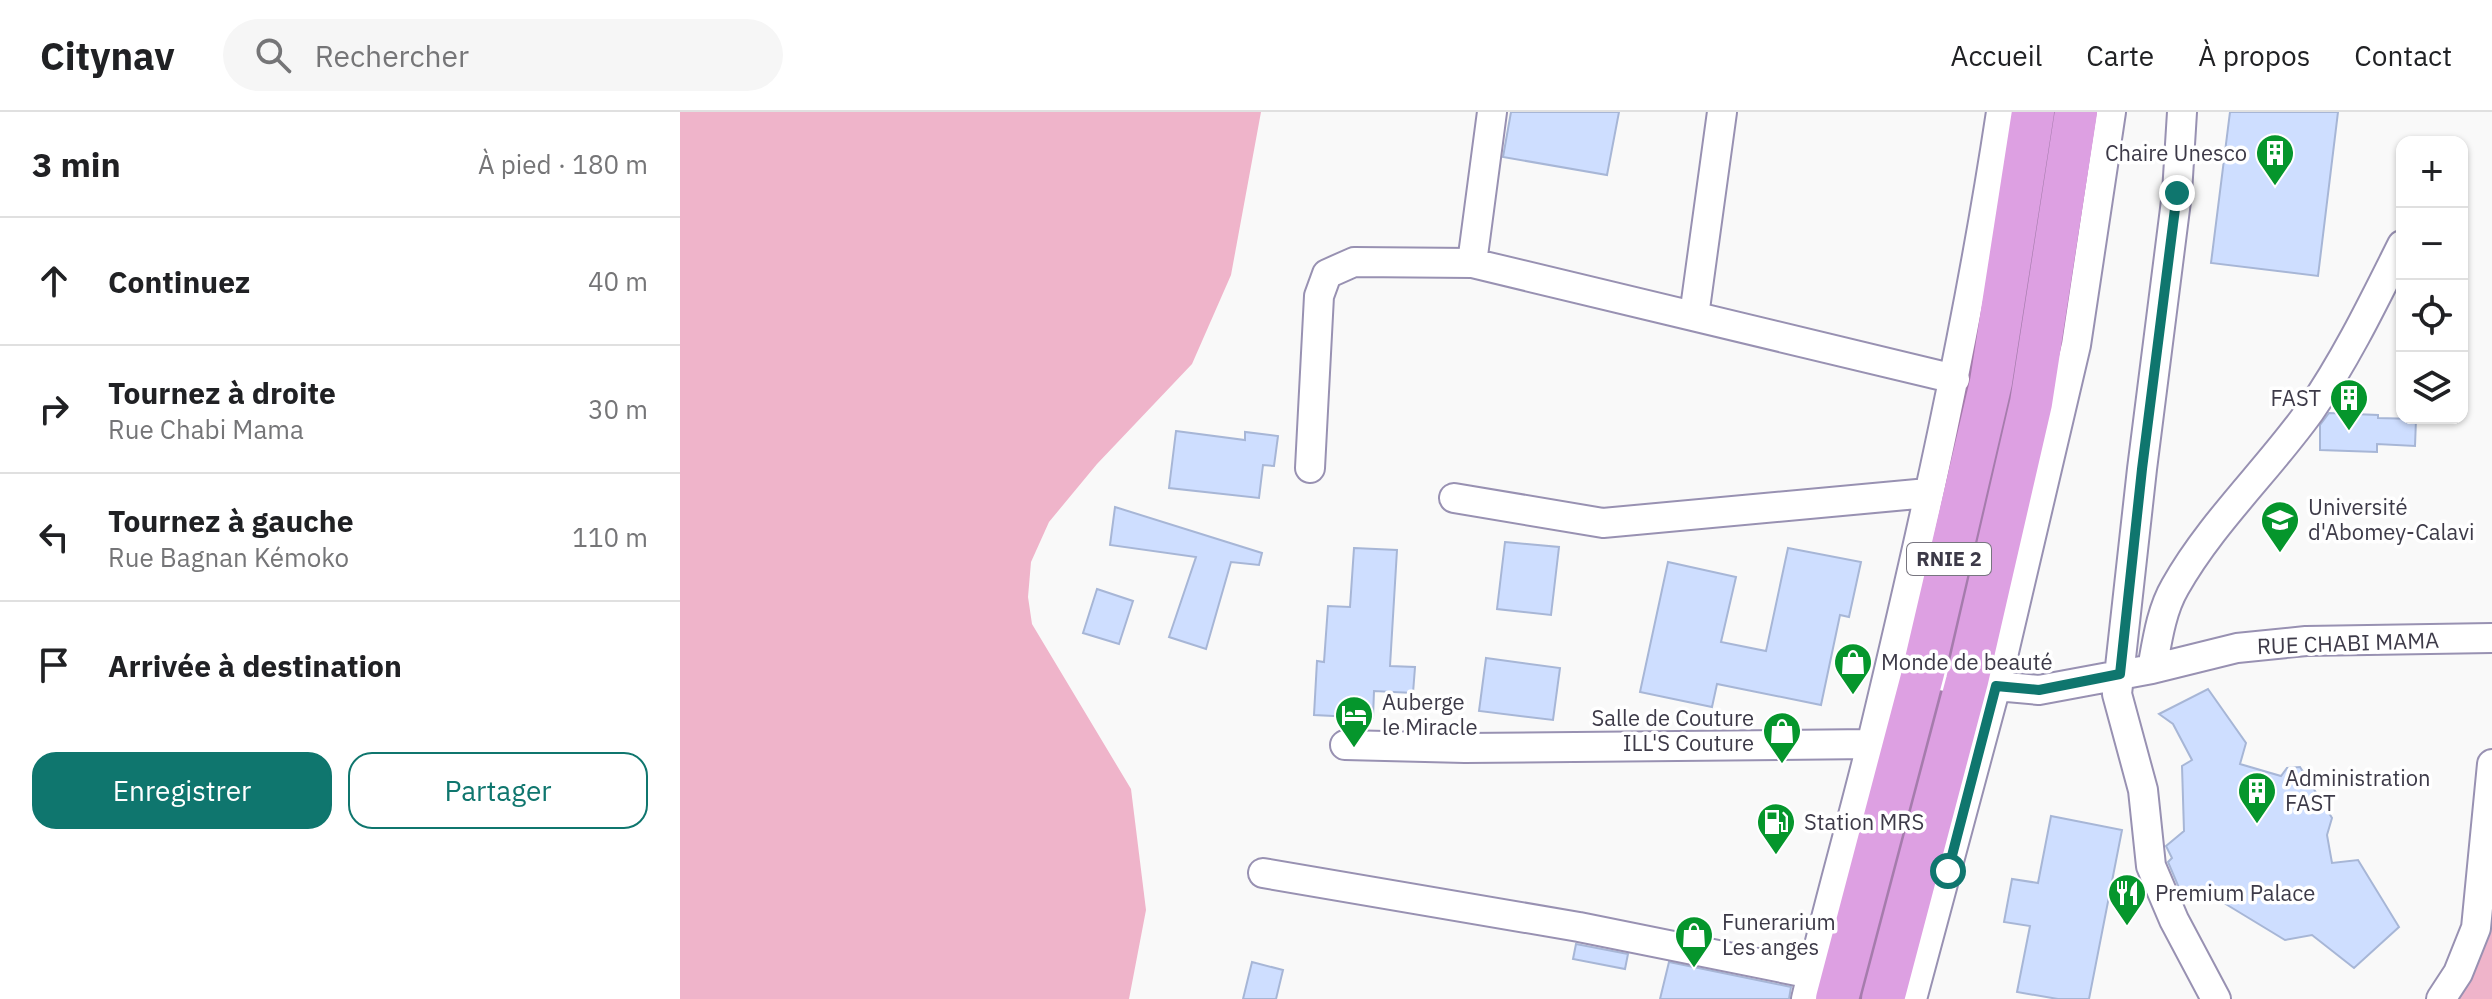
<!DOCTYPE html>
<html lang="fr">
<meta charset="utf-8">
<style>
:root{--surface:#fff;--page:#f6f6f6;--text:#202124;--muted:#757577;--line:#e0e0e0;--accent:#0f766e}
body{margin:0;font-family:"IBM Plex Sans",sans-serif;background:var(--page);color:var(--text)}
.controls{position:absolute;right:24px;top:24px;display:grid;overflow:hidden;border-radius:16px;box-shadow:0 2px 6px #0004}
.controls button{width:72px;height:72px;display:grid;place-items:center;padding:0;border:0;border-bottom:2px solid var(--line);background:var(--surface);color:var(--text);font:40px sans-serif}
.stop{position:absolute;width:24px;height:24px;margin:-18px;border:6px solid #0f766e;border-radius:50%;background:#fff}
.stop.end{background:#0f766e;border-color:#fff;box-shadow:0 2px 8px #0008}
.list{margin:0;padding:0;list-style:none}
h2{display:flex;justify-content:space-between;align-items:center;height:104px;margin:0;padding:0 32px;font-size:34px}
h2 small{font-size:26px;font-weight:400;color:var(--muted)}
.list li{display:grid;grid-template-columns:52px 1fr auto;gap:24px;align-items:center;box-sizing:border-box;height:128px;padding:0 32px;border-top:2px solid var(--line)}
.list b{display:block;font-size:30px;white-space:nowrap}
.list p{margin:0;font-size:26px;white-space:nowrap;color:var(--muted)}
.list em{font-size:26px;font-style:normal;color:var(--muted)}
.actions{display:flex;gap:16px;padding:24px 32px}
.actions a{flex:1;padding:18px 0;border:2px solid var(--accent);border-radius:24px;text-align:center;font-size:28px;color:var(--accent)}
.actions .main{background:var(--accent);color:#fff}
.icon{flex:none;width:44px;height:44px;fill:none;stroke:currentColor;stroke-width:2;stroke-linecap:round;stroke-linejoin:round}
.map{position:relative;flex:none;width:1812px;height:887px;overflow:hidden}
header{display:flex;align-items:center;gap:48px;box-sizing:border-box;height:112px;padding:0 40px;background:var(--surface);border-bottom:2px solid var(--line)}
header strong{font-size:38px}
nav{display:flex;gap:44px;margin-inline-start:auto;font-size:28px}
.search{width:560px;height:72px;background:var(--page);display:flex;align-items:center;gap:20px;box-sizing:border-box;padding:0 28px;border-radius:44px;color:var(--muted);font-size:30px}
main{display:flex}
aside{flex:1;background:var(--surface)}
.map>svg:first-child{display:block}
.green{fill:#efb4ca}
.building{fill:#cedeff;stroke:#a7b6d6;stroke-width:2}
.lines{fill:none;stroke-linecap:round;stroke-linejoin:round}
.minor-casing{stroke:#9891b2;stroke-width:32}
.highway-casing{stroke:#a57cac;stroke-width:46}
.minor{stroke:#fff;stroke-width:28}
.highway{stroke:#dda0e2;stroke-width:42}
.route{stroke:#0f766e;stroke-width:10}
.labels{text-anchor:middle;stroke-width:7;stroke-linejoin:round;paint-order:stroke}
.shield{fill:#fff;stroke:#77757f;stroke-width:2}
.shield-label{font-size:20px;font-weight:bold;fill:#3d3a48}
.poi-label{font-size:22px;fill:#3d3a48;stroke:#fff;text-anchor:start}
.street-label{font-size:22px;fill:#3d3a48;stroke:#fff}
</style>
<header>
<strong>Citynav</strong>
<div class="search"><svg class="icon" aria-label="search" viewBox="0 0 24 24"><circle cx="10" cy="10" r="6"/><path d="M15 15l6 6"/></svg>Rechercher</div>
<nav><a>Accueil</a><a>Carte</a><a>À propos</a><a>Contact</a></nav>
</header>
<main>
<aside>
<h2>3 min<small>À pied · 180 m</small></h2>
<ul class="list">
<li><svg class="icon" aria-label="ahead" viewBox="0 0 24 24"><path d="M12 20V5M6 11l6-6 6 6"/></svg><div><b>Continuez</b></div><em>40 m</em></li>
<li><svg class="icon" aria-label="right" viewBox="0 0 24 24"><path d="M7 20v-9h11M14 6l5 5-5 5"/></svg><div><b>Tournez à droite</b><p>Rue Chabi Mama</p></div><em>30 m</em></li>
<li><svg class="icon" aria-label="left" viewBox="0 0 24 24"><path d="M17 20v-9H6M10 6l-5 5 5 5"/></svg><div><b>Tournez à gauche</b><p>Rue Bagnan Kémoko</p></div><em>110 m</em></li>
<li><svg class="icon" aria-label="arrive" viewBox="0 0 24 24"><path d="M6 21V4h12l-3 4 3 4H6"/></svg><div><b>Arrivée à destination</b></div></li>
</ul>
<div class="actions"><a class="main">Enregistrer</a><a>Partager</a></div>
</aside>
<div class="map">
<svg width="1812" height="887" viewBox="0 0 1812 887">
<rect width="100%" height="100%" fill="#f9f9f9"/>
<path class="green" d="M0,0H581L551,163L512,252L417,352L369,410L351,450L348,485L352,512L451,677L466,798L449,887H0Z
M1812,759V887H1770L1806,831Z"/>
<path class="building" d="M831,0H939L927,63L823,45Z
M1550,0H1658L1638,164L1531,151Z
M1649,301L1698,303V306L1736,307L1735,334L1697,332V340L1640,338V313Z
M496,319L565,328V320L598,324L594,354L583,353L579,386L489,376Z
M435,395L582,441L579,453L551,450L526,537L489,525L516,445L430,433Z
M825,430L879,435L871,503L817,497Z
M674,436L717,438L710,554L735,555L733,581L694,579L693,606L634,603L637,549L644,550L648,494L670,495Z
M1108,436L1181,450L1169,505L1160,503L1141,593L1037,572L1032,595L960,580L988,450L1056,465L1041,530L1086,539Z
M417,477L453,489L439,532L403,521Z
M806,546L880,556L873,608L799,599Z
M1528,577L1566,631L1560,652L1601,664L1607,656L1620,655L1652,706L1647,723L1652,751L1678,748L1719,815L1674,856L1632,823L1605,828L1544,791L1531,781L1505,790L1488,750L1492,746L1486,734L1504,719L1502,654L1512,648L1493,612L1479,602Z
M1371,704L1442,718L1409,887H1378L1337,880L1350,814L1324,810L1332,767L1358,771Z
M896,832L948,842L945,857L893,847Z
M572,850L603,858L596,887H563Z
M989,850L1111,875L1109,887H980Z"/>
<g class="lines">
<g class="minor-casing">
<path id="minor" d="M1502,0L1497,81L1462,357L1437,582L1463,678L1471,754L1494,808L1536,887
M792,151L812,0
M1014,204L1042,0
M630,356L639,184L647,162L674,150L792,151L1275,267
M774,386L923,411L1248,381
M1472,557C1477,530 1481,499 1495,475C1531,411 1587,359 1630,299C1666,247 1694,189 1722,133
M1243,561L1316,574L1359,578L1472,557L1557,536L1626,529L1812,526
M665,633L785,636L1191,632
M583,761L899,815L1132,862
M1126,887C1146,800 1171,715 1192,629C1242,421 1289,212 1321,0
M1232,887L1316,574L1396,233L1431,0
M1761,887L1778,861L1796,816L1812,652"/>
</g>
<g class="highway-casing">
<path id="highway" d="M1157,887L1243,561L1311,270L1353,0
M1203,887L1287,569L1351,291L1396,0"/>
</g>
<use href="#minor" class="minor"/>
<use href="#highway" class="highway"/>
</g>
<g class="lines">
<path class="route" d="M1268,759L1316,574L1359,578L1440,562L1462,357L1497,81"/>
</g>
<defs>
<g id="building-pin" transform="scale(2)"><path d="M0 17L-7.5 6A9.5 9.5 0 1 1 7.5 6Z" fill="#05962c" stroke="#fff"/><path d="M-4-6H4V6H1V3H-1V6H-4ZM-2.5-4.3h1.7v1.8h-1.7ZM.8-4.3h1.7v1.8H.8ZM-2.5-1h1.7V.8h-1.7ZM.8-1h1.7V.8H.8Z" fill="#fff"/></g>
<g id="university-pin" transform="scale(2)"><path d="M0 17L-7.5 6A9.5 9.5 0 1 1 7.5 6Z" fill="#05962c" stroke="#fff"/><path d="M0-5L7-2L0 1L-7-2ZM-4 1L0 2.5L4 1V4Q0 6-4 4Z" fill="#fff"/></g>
<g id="shop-pin" transform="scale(2)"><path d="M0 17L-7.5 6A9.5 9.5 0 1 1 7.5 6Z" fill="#05962c" stroke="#fff"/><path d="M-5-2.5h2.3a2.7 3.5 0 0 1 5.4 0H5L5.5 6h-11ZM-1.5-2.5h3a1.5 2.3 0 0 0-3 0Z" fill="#fff"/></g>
<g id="hotel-pin" transform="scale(2)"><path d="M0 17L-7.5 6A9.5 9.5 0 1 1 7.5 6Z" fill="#05962c" stroke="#fff"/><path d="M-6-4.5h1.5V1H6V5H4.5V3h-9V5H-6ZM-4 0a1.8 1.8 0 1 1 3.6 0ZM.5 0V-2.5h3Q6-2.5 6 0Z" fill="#fff"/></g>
<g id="fuel-pin" transform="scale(2)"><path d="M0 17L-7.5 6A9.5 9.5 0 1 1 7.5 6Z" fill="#05962c" stroke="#fff"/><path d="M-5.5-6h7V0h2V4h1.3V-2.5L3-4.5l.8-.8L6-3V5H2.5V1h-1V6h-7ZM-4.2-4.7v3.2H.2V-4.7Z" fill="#fff"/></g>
<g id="restaurant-pin" transform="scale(2)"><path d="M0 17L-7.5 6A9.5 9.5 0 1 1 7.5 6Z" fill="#05962c" stroke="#fff"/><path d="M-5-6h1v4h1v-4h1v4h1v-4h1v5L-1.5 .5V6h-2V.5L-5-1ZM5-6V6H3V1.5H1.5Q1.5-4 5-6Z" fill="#fff"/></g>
</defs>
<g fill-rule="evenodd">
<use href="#building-pin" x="1595" y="41"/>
<use href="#building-pin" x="1669" y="286"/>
<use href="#university-pin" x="1600" y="408"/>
<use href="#shop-pin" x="1173" y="550"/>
<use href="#hotel-pin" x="674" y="603"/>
<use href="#shop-pin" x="1102" y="619"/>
<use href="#building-pin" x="1577" y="679"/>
<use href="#fuel-pin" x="1096" y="710"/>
<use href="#restaurant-pin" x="1447" y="781"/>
<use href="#shop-pin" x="1014" y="823"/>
</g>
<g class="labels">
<rect class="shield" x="1227" y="431" width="84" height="32" rx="6"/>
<g class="shield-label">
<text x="1269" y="454">RNIE 2</text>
</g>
<g class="poi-label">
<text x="1567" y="49" text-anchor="end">Chaire Unesco</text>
<text x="1641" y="294" text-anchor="end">FAST</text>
<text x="1628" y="403">Université<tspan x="1628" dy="25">d'Abomey-Calavi</tspan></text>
<text x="1201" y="558">Monde de beauté</text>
<text x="702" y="598">Auberge<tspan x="702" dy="25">le Miracle</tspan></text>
<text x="1074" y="614" text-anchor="end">Salle de Couture<tspan x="1074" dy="25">ILL'S Couture</tspan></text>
<text x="1605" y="674">Administration<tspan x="1605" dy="25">FAST</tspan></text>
<text x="1124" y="718">Station MRS</text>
<text x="1475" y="789">Premium Palace</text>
<text x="1042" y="818">Funerarium<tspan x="1042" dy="25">Les anges</tspan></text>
</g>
<g class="street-label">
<text transform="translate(1668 531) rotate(-2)" y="8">RUE CHABI MAMA</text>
</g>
</g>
</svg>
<div class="controls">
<button>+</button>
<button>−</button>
<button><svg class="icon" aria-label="locate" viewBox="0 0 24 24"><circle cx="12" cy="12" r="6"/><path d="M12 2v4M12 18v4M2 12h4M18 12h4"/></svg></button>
<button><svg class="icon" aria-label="layers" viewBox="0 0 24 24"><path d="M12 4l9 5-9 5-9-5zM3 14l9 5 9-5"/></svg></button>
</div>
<div class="stop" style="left:1268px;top:759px"></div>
<div class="stop end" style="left:1497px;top:81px"></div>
</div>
</main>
